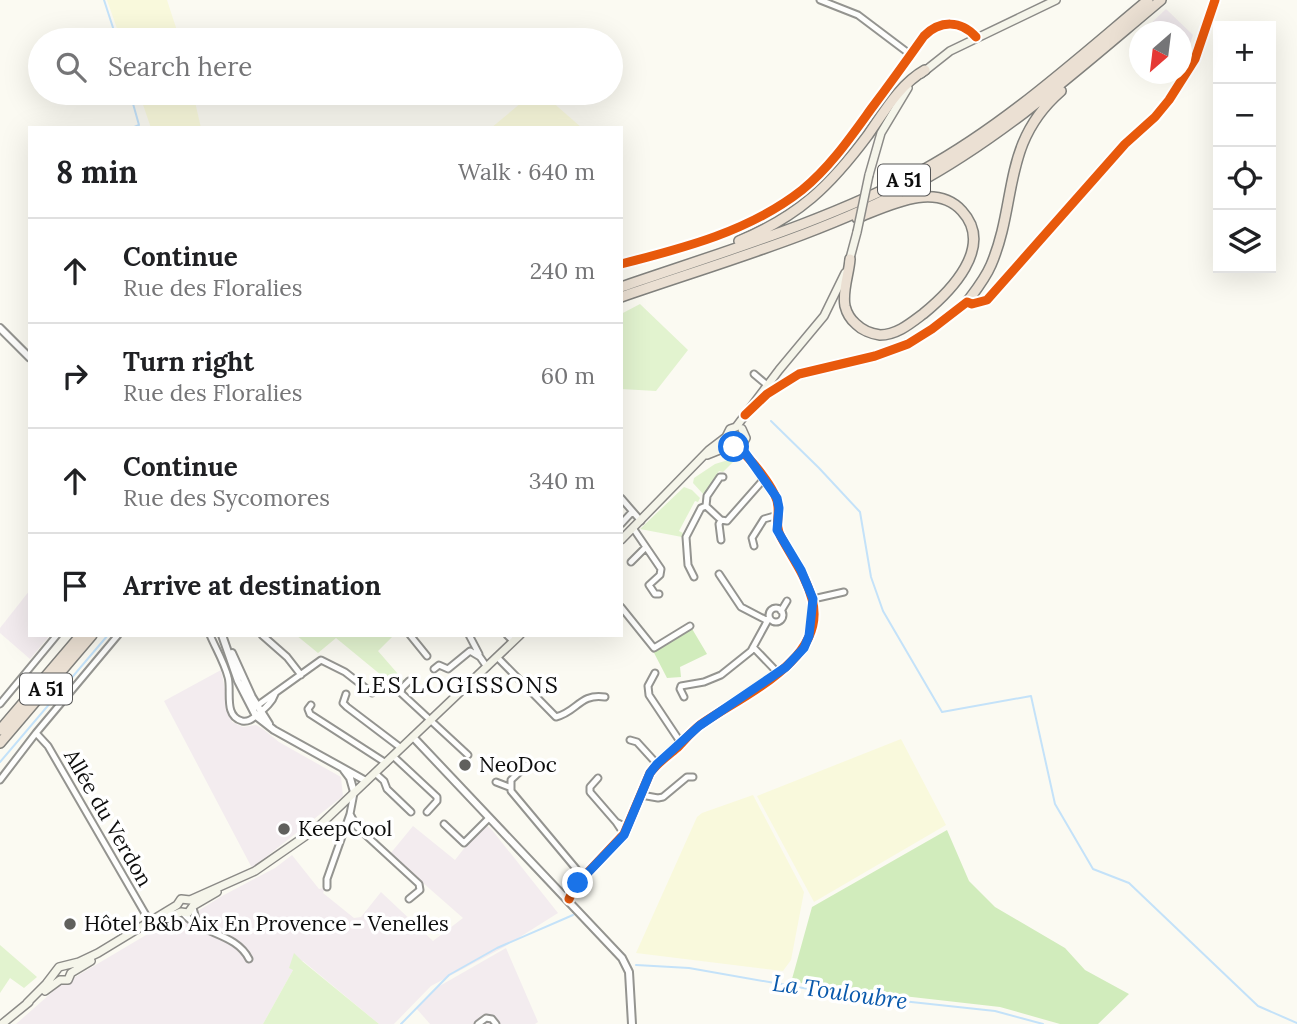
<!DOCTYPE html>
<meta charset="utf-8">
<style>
:root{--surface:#fff;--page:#f2f2f2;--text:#202124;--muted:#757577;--line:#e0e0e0}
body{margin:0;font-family:Lora,serif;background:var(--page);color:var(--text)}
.controls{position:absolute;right:21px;top:21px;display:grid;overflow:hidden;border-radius:0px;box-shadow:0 7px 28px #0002}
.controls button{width:63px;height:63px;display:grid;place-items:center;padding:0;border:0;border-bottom:2px solid var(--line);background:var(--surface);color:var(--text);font:35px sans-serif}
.compass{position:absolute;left:1129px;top:21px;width:63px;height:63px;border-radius:50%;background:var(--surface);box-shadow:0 7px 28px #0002;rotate:208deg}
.stop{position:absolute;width:21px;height:21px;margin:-16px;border:5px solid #1a73e8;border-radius:50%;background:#fff}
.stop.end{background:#1a73e8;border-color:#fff;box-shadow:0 2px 7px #0008}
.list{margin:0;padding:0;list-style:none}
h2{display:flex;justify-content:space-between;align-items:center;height:91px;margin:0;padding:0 28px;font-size:30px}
h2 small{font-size:23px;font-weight:400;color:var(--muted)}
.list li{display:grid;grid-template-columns:46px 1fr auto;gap:21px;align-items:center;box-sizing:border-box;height:105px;padding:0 28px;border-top:2px solid var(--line)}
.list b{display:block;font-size:26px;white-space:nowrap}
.list p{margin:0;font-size:23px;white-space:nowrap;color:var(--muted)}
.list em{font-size:23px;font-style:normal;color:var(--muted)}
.icon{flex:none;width:38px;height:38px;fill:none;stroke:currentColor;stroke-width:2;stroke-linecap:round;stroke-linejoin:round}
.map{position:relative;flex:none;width:1297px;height:1024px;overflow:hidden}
.search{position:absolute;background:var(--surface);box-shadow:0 7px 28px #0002;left:28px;top:28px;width:595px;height:77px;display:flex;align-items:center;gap:18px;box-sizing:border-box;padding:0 24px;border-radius:38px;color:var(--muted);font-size:26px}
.panel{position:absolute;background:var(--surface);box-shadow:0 7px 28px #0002;left:28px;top:126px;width:595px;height:511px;border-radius:0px}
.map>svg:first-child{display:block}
.industrial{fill:#f3ecef}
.farmland{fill:#f9f9dc}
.green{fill:#e2f3cf}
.forest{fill:#d1ecbc}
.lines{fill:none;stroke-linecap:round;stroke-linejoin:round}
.stream{stroke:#c4e2f9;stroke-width:2}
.minor-casing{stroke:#949490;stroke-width:9}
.tertiary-casing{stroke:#949490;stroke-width:10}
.secondary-casing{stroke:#8b8a87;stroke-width:10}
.motorway-casing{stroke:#81817d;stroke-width:12}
.minor{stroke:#fefefd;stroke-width:5}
.tertiary{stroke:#fefefd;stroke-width:6}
.secondary{stroke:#f5f5ea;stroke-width:7}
.motorway{stroke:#ebe0d3;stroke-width:9}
.secondary-bridge-casing{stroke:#8b8a87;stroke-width:10;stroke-linecap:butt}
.secondary-bridge{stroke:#f5f5ea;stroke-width:7}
.cycleway-casing{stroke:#fff;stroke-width:13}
.cycleway{stroke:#e8590c;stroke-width:9}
.route{stroke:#1a73e8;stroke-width:9}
.poi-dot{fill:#60605d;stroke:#fff;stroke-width:2.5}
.labels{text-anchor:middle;stroke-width:7;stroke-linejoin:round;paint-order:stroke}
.shield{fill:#fff;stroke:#565656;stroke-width:2}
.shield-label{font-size:19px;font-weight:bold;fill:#0d0d0d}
.poi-label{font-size:21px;fill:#0d0d0d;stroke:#fff;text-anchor:start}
.street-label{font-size:21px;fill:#0d0d0d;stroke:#fff}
.neighbourhood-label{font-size:23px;letter-spacing:2px;fill:#0d0d0d;stroke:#fff}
.water-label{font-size:23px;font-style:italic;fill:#0a59ac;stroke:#fff}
</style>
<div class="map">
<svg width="1297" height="1024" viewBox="0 0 1297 1024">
<rect width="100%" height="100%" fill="#fbfaf2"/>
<path class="industrial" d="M1166,9L1193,35L1184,62L1182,61V32L1143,31Z
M30,590V635H50L30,659L0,633V628Z
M221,670L232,722L243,727L256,725L263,729L279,742L341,777L343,796L252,868L164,701Z
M484,823L492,830L558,913L504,947L431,986L394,1024H379L303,961L293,970L263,1024H16L58,987L77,976L173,919L184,920L191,926L200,918L198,911L222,896L275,868L292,855L319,889L325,888L323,893L354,918L361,917L381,892L433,941L463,918L390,854L413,826L455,860Z
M506,948L538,1022L535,1024H430L416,1008L436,988Z"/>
<path class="farmland" d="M107,0H167L180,40H121Z
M139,93H193L201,128H151Z
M533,93H542L582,128H491Z
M901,739L946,825L814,902L757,796Z
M753,795L804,892L791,960L783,971L636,953L697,817L702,813Z"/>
<path class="green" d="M640,304L688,350L656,391L621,389V314Z
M738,457L723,472L719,471L704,495L693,483L694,478L715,464Z
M684,487L692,490L700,498L698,502L695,501L679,531L683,533L682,537L640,529Z
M296,635H390L392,637L378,651L405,682L398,689L336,638L318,653Z
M0,945L37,977L24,988L10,978L0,993Z
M294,953L302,961L379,1024H263L293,970L289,968Z"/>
<path class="forest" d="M691,627L707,654L680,667L681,677L667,678L652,649Z
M947,830L969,881L995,907L1065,948L1085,970L1129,994L1098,1024H1060L1000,1007L806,985L792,979L812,907Z"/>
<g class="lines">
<path class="stream" d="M104,0L117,40
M130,93L139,125L132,128
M771,421L819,468L860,512L871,577L883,611L942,712L1031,696L1055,804L1093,869L1129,883L1258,1006L1297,1023
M0,762L108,635
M636,965L689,968L837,994L995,1011L1043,1024
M401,1024L449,975L497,948L573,915"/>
<g class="minor-casing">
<path id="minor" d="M820,0L858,15L911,55
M621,264C684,248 750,231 802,190C830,167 850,138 871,109C889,85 907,60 924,36C940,20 961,20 976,37
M754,374L767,385
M757,404C796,366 826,370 874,356C910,346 938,324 967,302L972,304L987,300L1125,144L1155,117L1169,100L1195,59L1215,0
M621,498L641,521
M706,506L721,520L727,521L764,479
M706,506L707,496L720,477H723
M621,524L632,512
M633,528L661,569L660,575L649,585L655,594H659
M721,540L719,524L721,520
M754,546L752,538L764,519L778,515
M631,562L646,547
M719,574L741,607L766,620
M694,577L688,565L686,537L701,508L706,506
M813,599L844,592
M621,607L654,648L690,626
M769 615a7 7 0 1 1 14 0a7 7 0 1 1-14 0Z
M781,611L787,601
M210,635C216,649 224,662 228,677C232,690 223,716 242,721C249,722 252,719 257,715C264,709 272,703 275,694
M262,635L287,657L301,675
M410,635L427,656
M469,635L479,654
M507,635L513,641
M753,647L778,673
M497,657L556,717C577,712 580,693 605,697
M434,669L439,665L448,669L470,651L480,657L487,667
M655,673L648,686L649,695L681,743
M409,681L402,688L401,693L468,755
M346,694L343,703L347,707L401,748
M684,697L680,689L681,686L704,682L721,675L751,651L769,618
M0,704L57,635
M311,705L308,709L310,714L386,763
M254,708L321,660L345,672L372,693
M36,733L48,746L150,922
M630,740L637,742L657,764
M393,756L437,797V801L427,812
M527,765L511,780V791L578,871L582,879
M375,773L384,781L387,789L411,812
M598,778L590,787V792L616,822
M0,780L36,733L118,635
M496,782L509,787
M641,795L658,798L663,797L687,777H693
M350,814L357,827L419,884L420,890L409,899
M444,824L464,843L489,818
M624,834L616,822L628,828
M327,887V879L350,814L354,793
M569,899L575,886L624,834L650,773C658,762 668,756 677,748C685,740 691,732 700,725C739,697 829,660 812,599C806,576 792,558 781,537C775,526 779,519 778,507C778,490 749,457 737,447
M193,908L198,926
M184,914C202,935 236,933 249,959
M478,1024L486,1018L492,1019L496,1024"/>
</g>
<g class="tertiary-casing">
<path id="tertiary" d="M0,328L30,358
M222,635L238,681L256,716L274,730L366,781
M232,653L252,697L269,724
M413,737L622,958L629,972L632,1024
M344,770L350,778L354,792"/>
</g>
<g class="secondary-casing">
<path id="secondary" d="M921,74L950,51L1056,0
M869,175L881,133L908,88
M849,262L857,232
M707,455L727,447L742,445L746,438L742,429
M621,540L709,450L726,437L730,429L736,427L779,370L824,316L845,273
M156,923L181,912L188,913L193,906L217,892
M45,991L60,980H68L71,973L91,961
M27,1003L46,984L59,967L79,962L98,953L177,905L181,899L190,900L255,871L317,828L520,635
M2,1024L29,1002"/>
</g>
<g class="motorway-casing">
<path id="motorway" d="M739,241C799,216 830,186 868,135C884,112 900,84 925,70
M850,259C849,274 842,291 845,306C847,314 850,319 856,324C862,330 872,334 880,335C897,335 911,323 923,314C950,292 995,247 962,211C935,181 888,206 857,218
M621,287C723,252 828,221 923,170C1005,125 1076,60 1148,0
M621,297C719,263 822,234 914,185C1005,136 1082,66 1161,0
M967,302C976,290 985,279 991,265C1018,202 1001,143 1061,91
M0,730L81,635
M0,743L92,635"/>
</g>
<use href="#minor" class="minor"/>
<use href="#tertiary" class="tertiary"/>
<use href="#secondary" class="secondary"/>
<use href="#motorway" class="motorway"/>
<g class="secondary-bridge-casing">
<path id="secondary-bridge" d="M857,232L869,175"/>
</g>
<use href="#secondary-bridge" class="secondary-bridge"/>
<g class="cycleway-casing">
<path id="cycleway" d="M621,264C684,248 750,231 802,190C830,167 850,138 871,109C889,85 907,60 924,36C940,20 961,20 976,37
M745,415L767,394L799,374L875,356L908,344L932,329L967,302L972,304L987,300L1125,144L1155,117L1169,100L1195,59L1215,0
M569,899L575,886L624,834L650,773C658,762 668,756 677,748C685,740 691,732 700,725C739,697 829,660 812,599C806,576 792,558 781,537C775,526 779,519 778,507C778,490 749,457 737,447"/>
</g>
<use href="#cycleway" class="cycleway"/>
</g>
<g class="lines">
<path class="route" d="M578,883L624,835L650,773L657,764L699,726L786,667L804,648L809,636L813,599L801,570L777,530L779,508L777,498L746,454L734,447"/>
</g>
<g class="poi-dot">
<circle cx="465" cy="765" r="7"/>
<circle cx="284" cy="829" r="7"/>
<circle cx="70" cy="924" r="7"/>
</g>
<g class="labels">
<g class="shield">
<rect x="878" y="164.5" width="52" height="31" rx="5"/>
<rect x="20" y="673.5" width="52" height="31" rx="5"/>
</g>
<g class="shield-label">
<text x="904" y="187">A 51</text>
<text x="46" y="696">A 51</text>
</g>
<g class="poi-label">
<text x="479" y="772">NeoDoc</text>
<text x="298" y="836">KeepCool</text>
<text x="84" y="931">Hôtel B&amp;b Aix En Provence - Venelles</text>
</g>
<g class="street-label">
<text transform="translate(108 818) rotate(60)" y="7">Allée du Verdon</text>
</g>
<g class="neighbourhood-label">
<text x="458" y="693">LES LOGISSONS</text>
</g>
<g class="water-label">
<text transform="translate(840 992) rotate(8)" y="8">La Touloubre</text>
</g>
</g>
</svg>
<div class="controls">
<button>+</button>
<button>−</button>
<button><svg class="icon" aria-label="locate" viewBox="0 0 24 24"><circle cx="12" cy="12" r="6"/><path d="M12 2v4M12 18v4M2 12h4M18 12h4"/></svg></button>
<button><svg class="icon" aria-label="layers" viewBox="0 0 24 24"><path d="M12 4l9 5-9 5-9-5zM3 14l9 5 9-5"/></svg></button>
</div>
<svg class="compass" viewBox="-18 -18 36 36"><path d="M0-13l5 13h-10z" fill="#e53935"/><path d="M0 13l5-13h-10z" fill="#757577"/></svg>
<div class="stop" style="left:734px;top:447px"></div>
<div class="stop end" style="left:578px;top:883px"></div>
<div class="search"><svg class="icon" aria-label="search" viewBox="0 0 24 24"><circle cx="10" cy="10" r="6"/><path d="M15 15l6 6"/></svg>Search here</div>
<section class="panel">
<h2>8 min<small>Walk · 640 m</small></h2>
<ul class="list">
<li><svg class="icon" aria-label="ahead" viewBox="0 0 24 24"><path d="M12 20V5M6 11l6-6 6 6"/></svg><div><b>Continue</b><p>Rue des Floralies</p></div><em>240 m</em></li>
<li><svg class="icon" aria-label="right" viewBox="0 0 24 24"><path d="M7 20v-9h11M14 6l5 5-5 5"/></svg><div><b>Turn right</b><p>Rue des Floralies</p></div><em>60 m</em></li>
<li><svg class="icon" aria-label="ahead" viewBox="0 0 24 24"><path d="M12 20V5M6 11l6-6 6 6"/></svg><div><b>Continue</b><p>Rue des Sycomores</p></div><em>340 m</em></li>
<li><svg class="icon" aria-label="arrive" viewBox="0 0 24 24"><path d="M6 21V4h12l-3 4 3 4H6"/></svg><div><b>Arrive at destination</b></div></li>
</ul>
</section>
</div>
